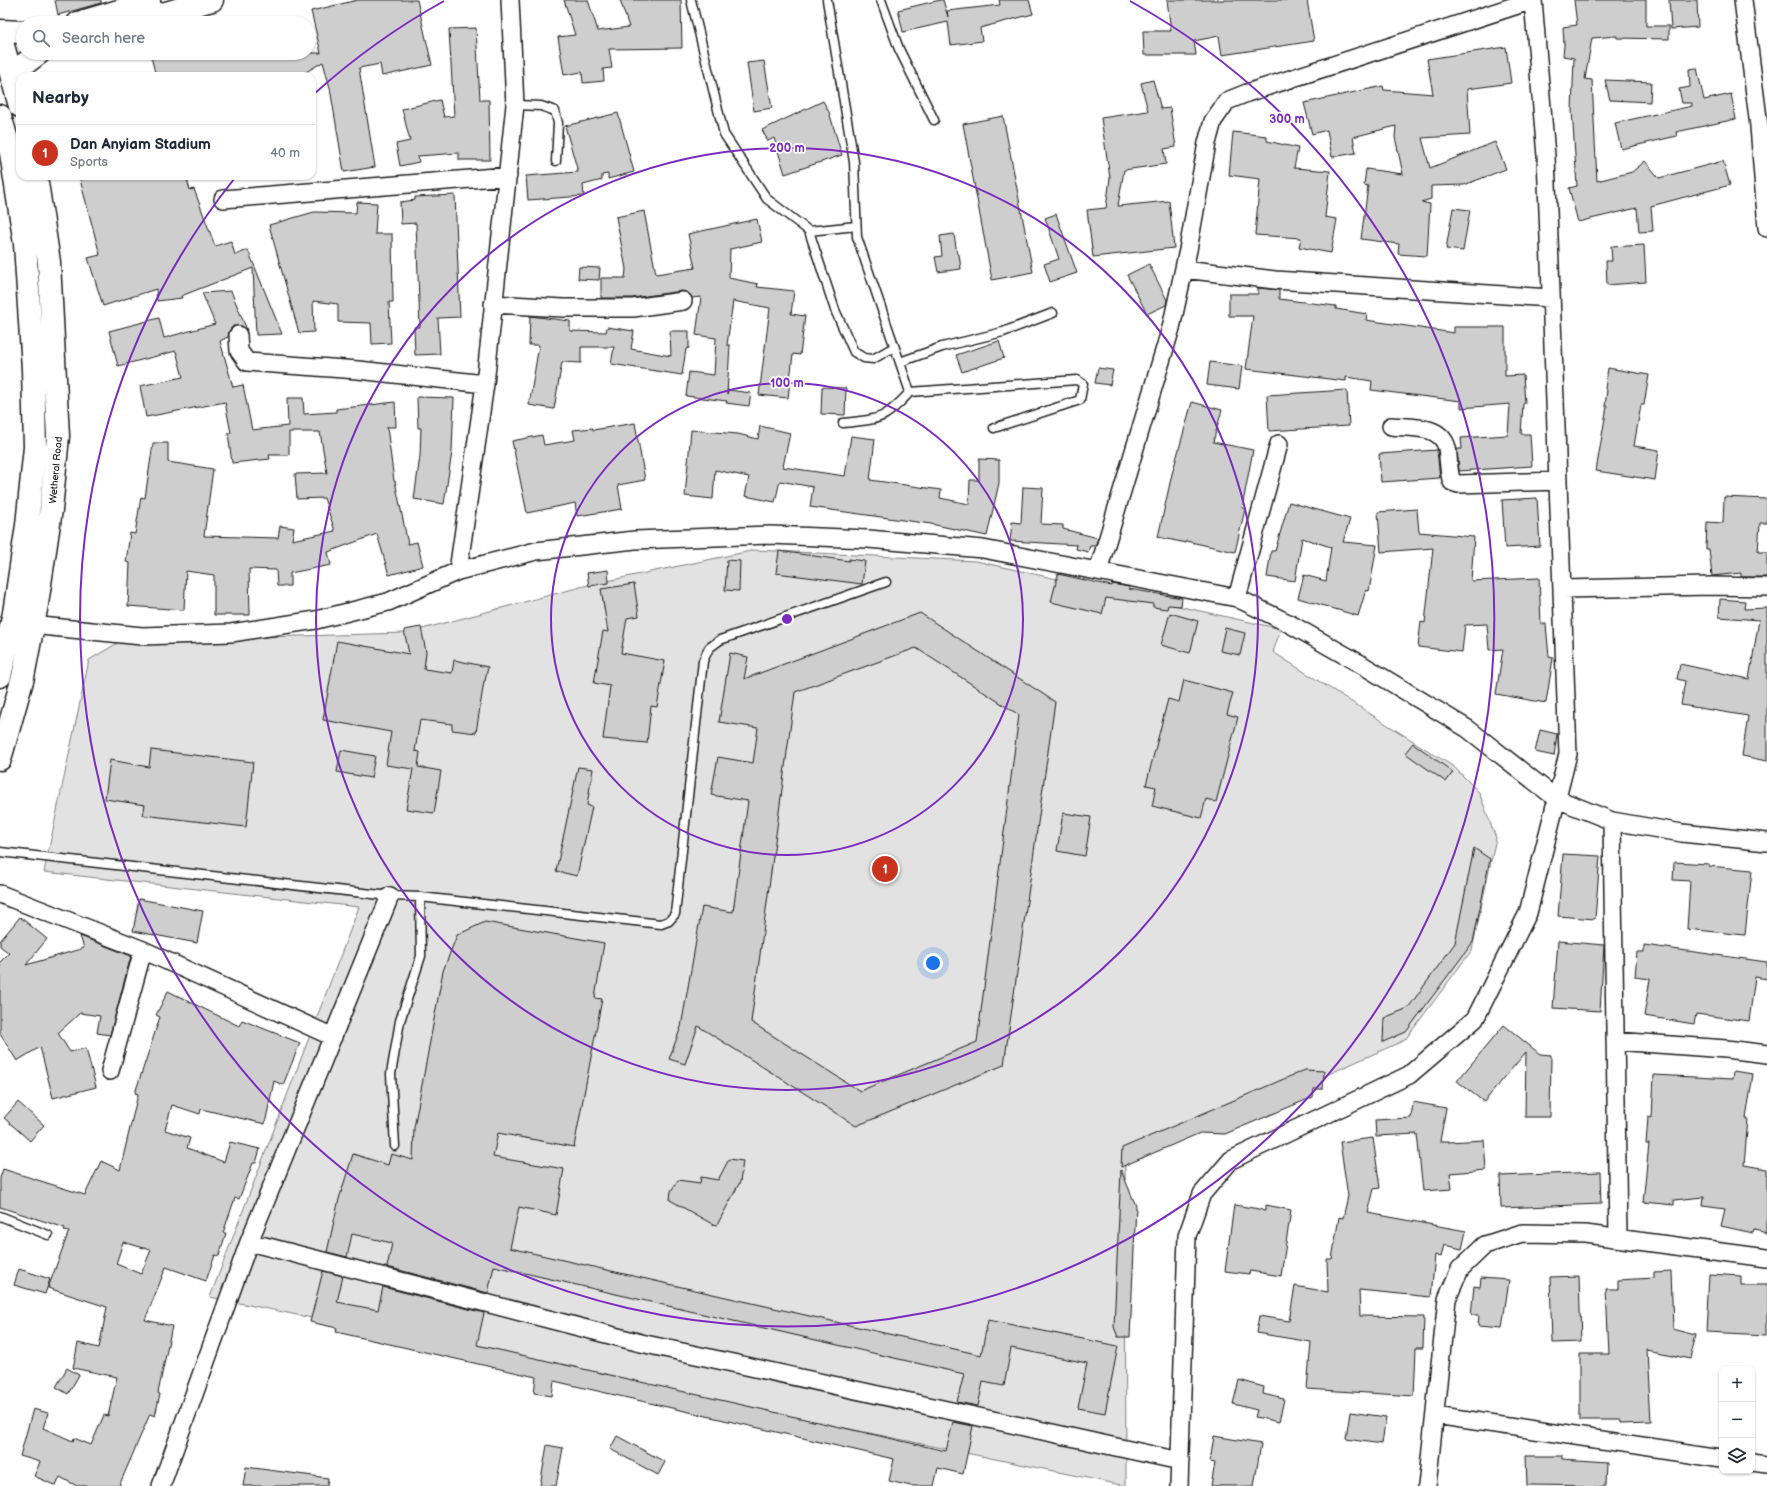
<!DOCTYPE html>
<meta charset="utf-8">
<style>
:root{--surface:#fff;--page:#f6f6f7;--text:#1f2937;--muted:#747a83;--line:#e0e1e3;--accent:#c8321e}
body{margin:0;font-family:"Balsamiq Sans",sans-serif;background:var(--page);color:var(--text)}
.controls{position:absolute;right:12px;bottom:12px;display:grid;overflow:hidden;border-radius:8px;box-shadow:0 1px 3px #0004}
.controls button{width:36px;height:36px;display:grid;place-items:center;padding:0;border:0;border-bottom:1px solid var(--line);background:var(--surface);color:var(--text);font:20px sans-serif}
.you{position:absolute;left:933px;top:963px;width:14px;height:14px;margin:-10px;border:3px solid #fff;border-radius:50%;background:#1a73e8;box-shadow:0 0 0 6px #1a73e833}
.badge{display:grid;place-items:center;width:26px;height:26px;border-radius:50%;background:var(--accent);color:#fff;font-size:13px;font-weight:700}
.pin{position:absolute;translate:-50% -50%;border:2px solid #fff;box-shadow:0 1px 4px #0006}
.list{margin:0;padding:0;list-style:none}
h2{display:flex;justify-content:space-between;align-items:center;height:52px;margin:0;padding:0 16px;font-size:17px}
h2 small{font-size:13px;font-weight:400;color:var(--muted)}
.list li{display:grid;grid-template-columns:26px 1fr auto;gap:12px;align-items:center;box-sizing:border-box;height:56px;padding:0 16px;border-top:1px solid var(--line)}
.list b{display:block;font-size:15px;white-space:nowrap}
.list p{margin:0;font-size:13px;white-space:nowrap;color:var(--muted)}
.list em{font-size:13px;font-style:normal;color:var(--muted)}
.icon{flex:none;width:22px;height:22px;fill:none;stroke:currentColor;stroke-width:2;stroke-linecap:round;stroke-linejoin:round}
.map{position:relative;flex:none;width:1767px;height:1486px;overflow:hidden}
.search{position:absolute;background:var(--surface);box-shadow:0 1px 3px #0004;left:16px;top:16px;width:300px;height:44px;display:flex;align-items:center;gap:10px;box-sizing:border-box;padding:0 14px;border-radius:22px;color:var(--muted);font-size:15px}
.panel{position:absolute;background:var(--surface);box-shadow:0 1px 3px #0004;left:16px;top:72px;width:300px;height:108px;border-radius:12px}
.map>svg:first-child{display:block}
.green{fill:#e2e2e2;stroke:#7f7f7f}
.building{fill:#cecece;stroke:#1c1c1c;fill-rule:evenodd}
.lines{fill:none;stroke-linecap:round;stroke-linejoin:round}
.service-casing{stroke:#1c1c1c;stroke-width:11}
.minor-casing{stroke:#1c1c1c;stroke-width:20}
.secondary-casing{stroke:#1c1c1c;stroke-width:25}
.service{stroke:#fff;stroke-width:8}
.minor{stroke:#fff;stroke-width:17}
.secondary{stroke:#fff;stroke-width:22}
.ring{fill:none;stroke:#7b2cbf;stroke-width:2}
.labels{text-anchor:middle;stroke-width:3.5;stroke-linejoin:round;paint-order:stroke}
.street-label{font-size:10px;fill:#1c1c1c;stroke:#fff}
.centre{fill:#7b2cbf;stroke:#fff;stroke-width:2}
.ring-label{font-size:12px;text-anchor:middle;font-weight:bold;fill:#7b2cbf;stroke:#fff;stroke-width:3.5;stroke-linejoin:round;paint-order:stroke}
</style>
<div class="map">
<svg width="1767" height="1486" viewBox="0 0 1767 1486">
<rect width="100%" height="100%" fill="#fff"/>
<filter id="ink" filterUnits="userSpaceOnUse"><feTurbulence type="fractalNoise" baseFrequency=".025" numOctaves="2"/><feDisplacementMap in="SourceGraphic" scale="8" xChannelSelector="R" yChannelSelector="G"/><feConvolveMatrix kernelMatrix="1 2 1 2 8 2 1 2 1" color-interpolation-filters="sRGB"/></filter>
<g filter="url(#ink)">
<path class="green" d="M755,550L976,561L1281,629L1273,652L1454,767L1479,792L1496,838L1472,950L1405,1040L1125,1165L1126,1486L210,1297L359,907L44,872L89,660L121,641L407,633L588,585Z"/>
<path class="building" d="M55,0H101V3L58,15Z
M358,0H417L432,65L382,76L380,64L359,68L375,167L344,172L330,88L323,62L299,76H156L150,53H321L311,11Z
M564,0H588L598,31L629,27L620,0H681L682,48L609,49L612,68L603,69L604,81L583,83L582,72L564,75L558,37L575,35Z
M940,0H943L948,17L947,11L1000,5L999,0H1029L1033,14L980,28L982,41L951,45L948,22L903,32L898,10Z
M1167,0H1307L1314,41L1222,55L1219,36L1194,41L1196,55H1144L1143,31H1171Z
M1574,0H1646V26H1669V39L1617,38V36L1592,38L1585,79L1592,80L1597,181L1632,172L1645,161L1659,178L1723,161L1730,185L1651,206L1653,231L1639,232L1637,208L1578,222L1569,188L1577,186L1572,110L1574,58L1563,56L1564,45L1563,27L1577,25Z
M1669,0H1697L1698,27L1671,29Z
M476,28L480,100H489L490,160H459V153L418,156L419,162L400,166L396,144L410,141L402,109L440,100L444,117L454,116L449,29Z
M1506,47L1511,83L1467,89L1470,135L1422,138L1430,168L1495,142L1506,169L1464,185L1431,186V199L1421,202L1430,204L1427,256L1398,254L1399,244L1361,239L1368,186L1364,185L1366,169L1403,174L1395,137L1396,126L1353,137L1356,153L1332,157L1327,130L1312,134L1304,103L1383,86L1384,90L1433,94L1427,59Z
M764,61L772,108L754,111L747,63Z
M1697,68L1704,100L1731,94L1736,119L1676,132L1677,136L1621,149L1615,123L1692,106V103H1682L1679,89L1690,87L1689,69Z
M1153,80L1161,109L1170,108L1176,147L1164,149L1166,164L1124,170L1118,206L1169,201L1174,248L1093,257L1087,210L1106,208L1110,178L1101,118L1148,111L1141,83Z
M1605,80L1651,82L1650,102L1610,100Z
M823,101L829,112L842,155L785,174L774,138L768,141L762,130Z
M618,113L634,172L608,179V174L602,175V180L583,185L584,196L528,200L526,176L578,172L565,126Z
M1003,116L1033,272L992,280L963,124Z
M1233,132L1267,136V141L1298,148L1294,168L1330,171L1325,217L1337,219L1331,253L1299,247L1301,238L1255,235L1260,179L1229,175Z
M79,176H186L190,190L194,189L215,246L231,241L235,255L248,250L282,334L256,335L253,268L181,296L182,298L157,301L156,289L103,306L88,258L100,255Z
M455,195L460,317L438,318L440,354L415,355L414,327H420L416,223L401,224L400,202L415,200V197Z
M357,202L377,203L375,234H392L393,302H389L391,343L372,344L371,323L338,322V304L313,301L314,332L299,333L269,225L314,212L356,213Z
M1453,208L1470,210L1463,251L1446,249Z
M644,211L656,274L695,268L688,234L757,219L762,242L730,249L729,278L758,284L757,287L794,291L791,314L805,316L800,355L793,354L788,398L759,395L770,308L733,301L727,345H730L727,394L728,390L751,393L749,406L726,403L727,401L686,396L689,372L714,375L716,338L696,335L701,297L692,298L687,292L682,291L632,298H601V278H625L626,269L616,217Z
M1056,214L1077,273L1050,282L1044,264L1059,259L1045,218Z
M954,234L957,254H959L961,269L938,272L935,257L942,256L940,236Z
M1644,245L1646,282L1607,285L1606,261H1612L1611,247Z
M1149,264L1167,300L1166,305L1147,314L1127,275Z
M579,267L600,268L599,280L578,279Z
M1258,288L1279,290V299L1336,306V309L1367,314L1366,320L1454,333V327H1505V376L1523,375L1525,403L1523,404L1521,434H1530L1532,466L1459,471L1457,449H1462L1461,438L1508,435L1510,404L1461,408V401L1371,390L1372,381L1346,377V381L1246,369L1253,316H1229V294H1258Z
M231,291L247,330L242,326H233L229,331L228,337L220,341L233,387L243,385L252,430L288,426L287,398H303L304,414L336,412V409L395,402L396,427H387L394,481H395L408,544L417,542L423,566L389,575L377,534L328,552L331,565L290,573V586H277L276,570L249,569L250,615H214V575L186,571L184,610L128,606L130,563L126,562L130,533L135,534L141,497L145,498L153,443H168V462L213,469L204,536L278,538L280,526L294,528L292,540L335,531L324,498L297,499L295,474L327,473L320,432H289V455H269L270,459L232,463L228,433H231L225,402L146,417L140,386L183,377L176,351L118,366L109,331L159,318L164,338L215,324L202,293Z
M530,316L570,321V331L606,332L607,327L634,331L631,349L671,356L670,331H689V348L686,349L682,375L611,364L614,347H581V363L562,362L554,409L529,405L539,345H529Z
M999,341L1004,358L962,372L956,355Z
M1210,362L1242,366L1239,389L1207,385Z
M1098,368L1113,370L1110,385L1095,383Z
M1608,368L1649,375L1644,405H1641L1634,446L1659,450L1655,480L1596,471L1607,406H1605L1607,390L1605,389Z
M822,387L846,388L845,415L821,414Z
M1347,390L1349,426L1269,431L1267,395Z
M417,397L454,398L452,452L444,504L414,499L420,456L421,428H418Z
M1192,402L1222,410L1213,442L1253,450L1242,508L1245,509L1235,552L1186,541V543L1158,537L1172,474Z
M635,423L645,480L618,485L622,509L577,516L575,503L527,513L512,441L542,435L544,445L575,440L573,430L593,428V430Z
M760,426L790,433L783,467L845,476L851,436L875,439L870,480L941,490L940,498L969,504L970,480H979V459L999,460V483L987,536L931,524L810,507L813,487L780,481L775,502L745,496L749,477L715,470L713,499L685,496L691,430L738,434L758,439Z
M1437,450L1440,478L1381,482L1379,454Z
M1023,487L1043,488L1041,524L1063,525V529L1098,538L1095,546H1090L1088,552L1076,549L1077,545L1010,541L1012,522L1021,523Z
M1724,497L1767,499V523H1760L1758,552H1767V577H1741V573L1712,576L1709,549H1706L1707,522L1723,523Z
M1537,498L1540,546L1505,548L1502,500Z
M1289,502L1350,519L1343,542L1377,545L1369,591L1366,590L1358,616L1298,598L1304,575L1326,581L1331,547L1302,538L1295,581L1267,577L1271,551H1275Z
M1417,509L1419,532L1474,537L1471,581L1539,578L1541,624H1546L1549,657L1553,658L1546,703L1496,694L1503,649L1489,650L1487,624L1465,625L1462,652L1418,647L1421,622L1425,623L1433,548L1381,552L1378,512Z
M779,551L849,561V559L865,561L862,584L776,573Z
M727,560L740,561L739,591L725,590Z
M608,570L609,583L589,586L587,573Z
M1058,574L1112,586V584L1129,587V589L1182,598L1181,606L1168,605L1167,609L1153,607V604L1106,598L1102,614L1051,602Z
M634,584L639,616L627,618L621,653L665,661L657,707L651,706L647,743L603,739L610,686L594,683L603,631L608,632L601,589Z
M1720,599L1745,601L1744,609L1767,608V761L1742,756L1748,716L1681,705L1685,681L1677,679L1680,664L1749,679L1759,620L1719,617Z
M920,613L1055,702L1004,1065L856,1126L698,1026L685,1064L669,1059L681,1027L702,907L733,912L748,801L711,795L718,757L753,763L758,728L719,722L730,653L748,657L744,679ZM916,648L1019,715L977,1042L860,1091L751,1022L795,692Z
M1170,613L1198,621L1190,653L1161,645Z
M421,627L426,652L424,669L452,673L454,660L488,667L485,681H484L476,733L452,730V724L420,720L415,751L420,752L418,767L441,771L434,813L406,809L413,769L386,765L391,732L323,720L337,641L409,654L404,630Z
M1225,628L1245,633L1240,655L1220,651Z
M1184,680L1233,693L1227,714L1238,717L1216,802L1206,799L1201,818L1152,806L1156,787L1146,785L1168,699L1179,702Z
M1540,730L1557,734L1554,756L1535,752Z
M1413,743L1453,772L1446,782L1405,753Z
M151,750L253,762L246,827L143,815L145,805L105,799L110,760L149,767Z
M341,750L375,756L371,778L337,772Z
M578,767L593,769L587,805L592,807L577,876L556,871Z
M1063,813L1091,817L1085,856L1057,851Z
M1474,848L1490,859L1473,942L1406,1032L1383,1042L1384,1018L1408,1008L1455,943Z
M1563,854L1600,856L1595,919L1558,916Z
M1674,862L1709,864V866L1752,870L1745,935L1687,929L1690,881L1673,880Z
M139,899L203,911L197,943L133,931Z
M20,917L47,939L26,965L84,948L80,936L131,956L110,1035L97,1033L100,1016L80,1013L58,1033L70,1052L86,1048L96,1087L53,1098L40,1047L17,1061L0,1034V962L9,953L0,946V941Z
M485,922L604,943L595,998L602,999L574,1147L498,1133L493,1157L564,1169L556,1215L519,1207L510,1248L981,1355L988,1320L1118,1346L1105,1413L1078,1408L1087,1363L1011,1348L1004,1386L983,1382L978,1406L957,1402L964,1374L494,1266L488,1293L387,1267L392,1243L352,1234L347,1257L327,1252L339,1199L353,1154L388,1165L391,1154L413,1160L414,1128L443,971L457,935Z
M1558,941L1604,945L1600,1011L1553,1008Z
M1644,945L1767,962V979L1755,977L1749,1021L1696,1014L1694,1024L1644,1016L1650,979L1635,977L1637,952H1644Z
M168,991L239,1026L242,1020L300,1043L283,1085L274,1081L265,1124L201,1109L200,1114L172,1105L165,1130L190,1138L187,1148L224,1162L230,1142L260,1149L256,1163H253L239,1199L235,1198L223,1233H226L219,1256L215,1255L206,1281L166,1267L145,1320L172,1326L158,1393L160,1394L155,1416L150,1414L119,1486H77L60,1477L56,1486L34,1476L40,1462L20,1456L33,1409L48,1413L43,1428L73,1441L74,1438L91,1445L104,1415L108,1416L117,1377L73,1368L78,1343L99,1348L107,1307L48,1288L69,1231L64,1230L65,1228L0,1207V1178L3,1169L85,1195L101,1161L120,1170L138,1094L135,1093L160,1017L156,1015ZM123,1242L151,1250L141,1274L116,1264Z
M1504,1025L1540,1054L1551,1055L1550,1117H1525L1526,1052L1484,1102L1457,1081Z
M1305,1070L1324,1071L1323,1089H1314L1313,1097L1225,1134L1200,1133L1121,1167L1122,1148Z
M1733,1071L1753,1074L1746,1119H1748L1744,1165L1767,1169V1233L1754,1230L1753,1233L1721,1226L1725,1209L1703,1206L1704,1197L1674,1200V1205L1643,1202L1649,1144H1646L1648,1117L1652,1118L1654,1075L1732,1079Z
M18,1102L44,1125L30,1141L4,1118Z
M1413,1102L1446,1108L1440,1141H1448V1142L1484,1140L1486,1170L1450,1173L1452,1189L1423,1191L1417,1134L1376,1136L1375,1120L1411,1118Z
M1373,1138L1380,1188L1374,1189L1368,1213L1466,1231L1462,1249L1444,1245L1441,1257L1435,1255L1431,1297L1359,1290L1360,1316L1424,1317L1423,1348H1416L1414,1396L1307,1389L1311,1342L1256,1333L1259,1316L1289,1321L1295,1286L1328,1292L1327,1259H1332L1339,1217L1343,1218L1348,1196L1340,1142Z
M729,1159L743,1161L740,1182L717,1225L712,1224L670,1200L671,1191L678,1180L700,1183L701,1177L718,1180Z
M1121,1170L1136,1206L1130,1337H1118L1114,1327Z
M1600,1172L1601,1204L1501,1208L1500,1176Z
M1234,1205L1266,1210V1205L1291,1210L1281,1276L1250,1271L1249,1274L1225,1271Z
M19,1269L50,1279L45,1294L14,1285Z
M323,1271L343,1276L337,1302L378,1310L383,1287L484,1313L477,1345L946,1451L953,1422L973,1426L963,1474L938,1468L934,1486H911L889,1481L894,1459L554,1381L552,1396L534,1393L536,1377L336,1332L337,1328L310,1322Z
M1671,1271L1673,1329L1696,1335L1690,1359L1647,1350L1651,1421L1620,1422V1420H1580V1354H1609L1606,1289H1618V1280L1654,1278V1272Z
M1709,1274L1741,1276V1285H1767V1336L1706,1333Z
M1579,1276L1581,1342L1552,1343L1550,1277Z
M1481,1278L1509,1280L1502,1328L1478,1326L1479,1315H1471L1474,1286L1480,1287Z
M67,1368L79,1375L68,1394L56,1387Z
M1239,1380L1264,1387L1263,1394L1284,1399L1279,1422L1255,1417L1257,1410L1233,1404Z
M1350,1412L1386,1417L1382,1444L1346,1439Z
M617,1436L665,1462L658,1475L610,1449Z
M1214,1436L1261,1444L1254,1486H1211L1215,1463L1210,1462Z
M547,1445L563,1448L556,1486H540Z
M1526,1456H1563V1459L1606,1462L1605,1486L1527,1485Z
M246,1467L328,1478L327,1486H243Z"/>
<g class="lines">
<g class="service-casing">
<path id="service" d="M691,0L724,134L767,199L809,231L856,226
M827,0L854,162L857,237L910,392L1077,380L1083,384L1080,400L994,428
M881,0L899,49L934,120
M515,105L541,106L555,111L558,123L556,161
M809,231L835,310L854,352L864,358L873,359L894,347
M900,362L942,347L1003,332L1053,313
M843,423C881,419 884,420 910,392
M0,852L390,896L420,897L661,924L669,921L675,914L703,661L709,648L720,640L886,582
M395,1146L391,1074L400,1021L421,956L420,897
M0,1216L48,1235"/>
</g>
<g class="minor-casing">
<path id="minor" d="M1743,0L1759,126L1767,228
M223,199L508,176
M1184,269L1275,280L1551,298
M493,304L563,308H633L683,301
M238,335L239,351L247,362L358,370L485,384
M1391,426C1410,428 1441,424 1447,448C1449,460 1448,472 1452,482L1458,484L1558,481
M458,571L485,384L515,105L510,0
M1098,571L1171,328L1188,250L1207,143L1213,121L1227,101L1247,93L1533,0
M1562,589L1711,586L1767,587
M1237,598L1279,444
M21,624L142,636L231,633L316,620L388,602L458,571L536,551L635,540L770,535L868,539L983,549L1237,598L1290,624L1364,666L1468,729L1557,799L1612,821L1682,833L1767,842
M1612,821L1618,1238
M0,894L143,950L333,1037
M1615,1041L1726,1049L1767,1054
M110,1071L143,950
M249,1242L641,1343L1180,1461
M1435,1415L1722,1458
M1752,1463L1767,1465
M161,1486L249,1242L390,896
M1179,1486L1187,1236L1202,1194L1231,1160L1409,1075L1475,1019L1528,913L1568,754L1546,156L1533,0
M1427,1486L1447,1299L1460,1269L1485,1245L1522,1233L1585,1234L1767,1258"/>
</g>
<g class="secondary-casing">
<path id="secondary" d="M78,23L149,2
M130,23L212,0
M0,31L23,32
M0,35L20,106
M11,74L39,53
M0,116L11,153L25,244L33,369L35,447L27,525L14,613L0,676
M0,759L23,677L37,604L51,510L58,436L49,262L36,176"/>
</g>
<use href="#service" class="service"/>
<use href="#minor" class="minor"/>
<use href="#secondary" class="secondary"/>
</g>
</g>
<g class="ring">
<circle cx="787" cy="619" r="236"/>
<circle cx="787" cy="619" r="471"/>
<path d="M314 94A707 707 0 0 1 444 1M1130 1A707 707 0 1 1 234 179"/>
</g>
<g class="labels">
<g class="street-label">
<text transform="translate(55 470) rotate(-85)" y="4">Wetheral Road</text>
</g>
</g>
<circle cx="787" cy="619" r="6" class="centre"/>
<g class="ring-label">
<text x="1287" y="123">300 m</text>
<text x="787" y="152">200 m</text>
<text x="787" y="387">100 m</text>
</g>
</svg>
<div class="controls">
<button>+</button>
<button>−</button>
<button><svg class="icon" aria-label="layers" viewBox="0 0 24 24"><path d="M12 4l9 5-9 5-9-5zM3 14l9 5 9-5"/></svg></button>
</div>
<div class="you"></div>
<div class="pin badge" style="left:885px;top:869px">1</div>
<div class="search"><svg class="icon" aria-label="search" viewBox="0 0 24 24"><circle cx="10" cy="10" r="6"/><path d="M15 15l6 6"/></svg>Search here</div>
<section class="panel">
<h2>Nearby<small></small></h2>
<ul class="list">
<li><span class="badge">1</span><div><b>Dan Anyiam Stadium</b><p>Sports</p></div><em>40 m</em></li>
</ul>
</section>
</div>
